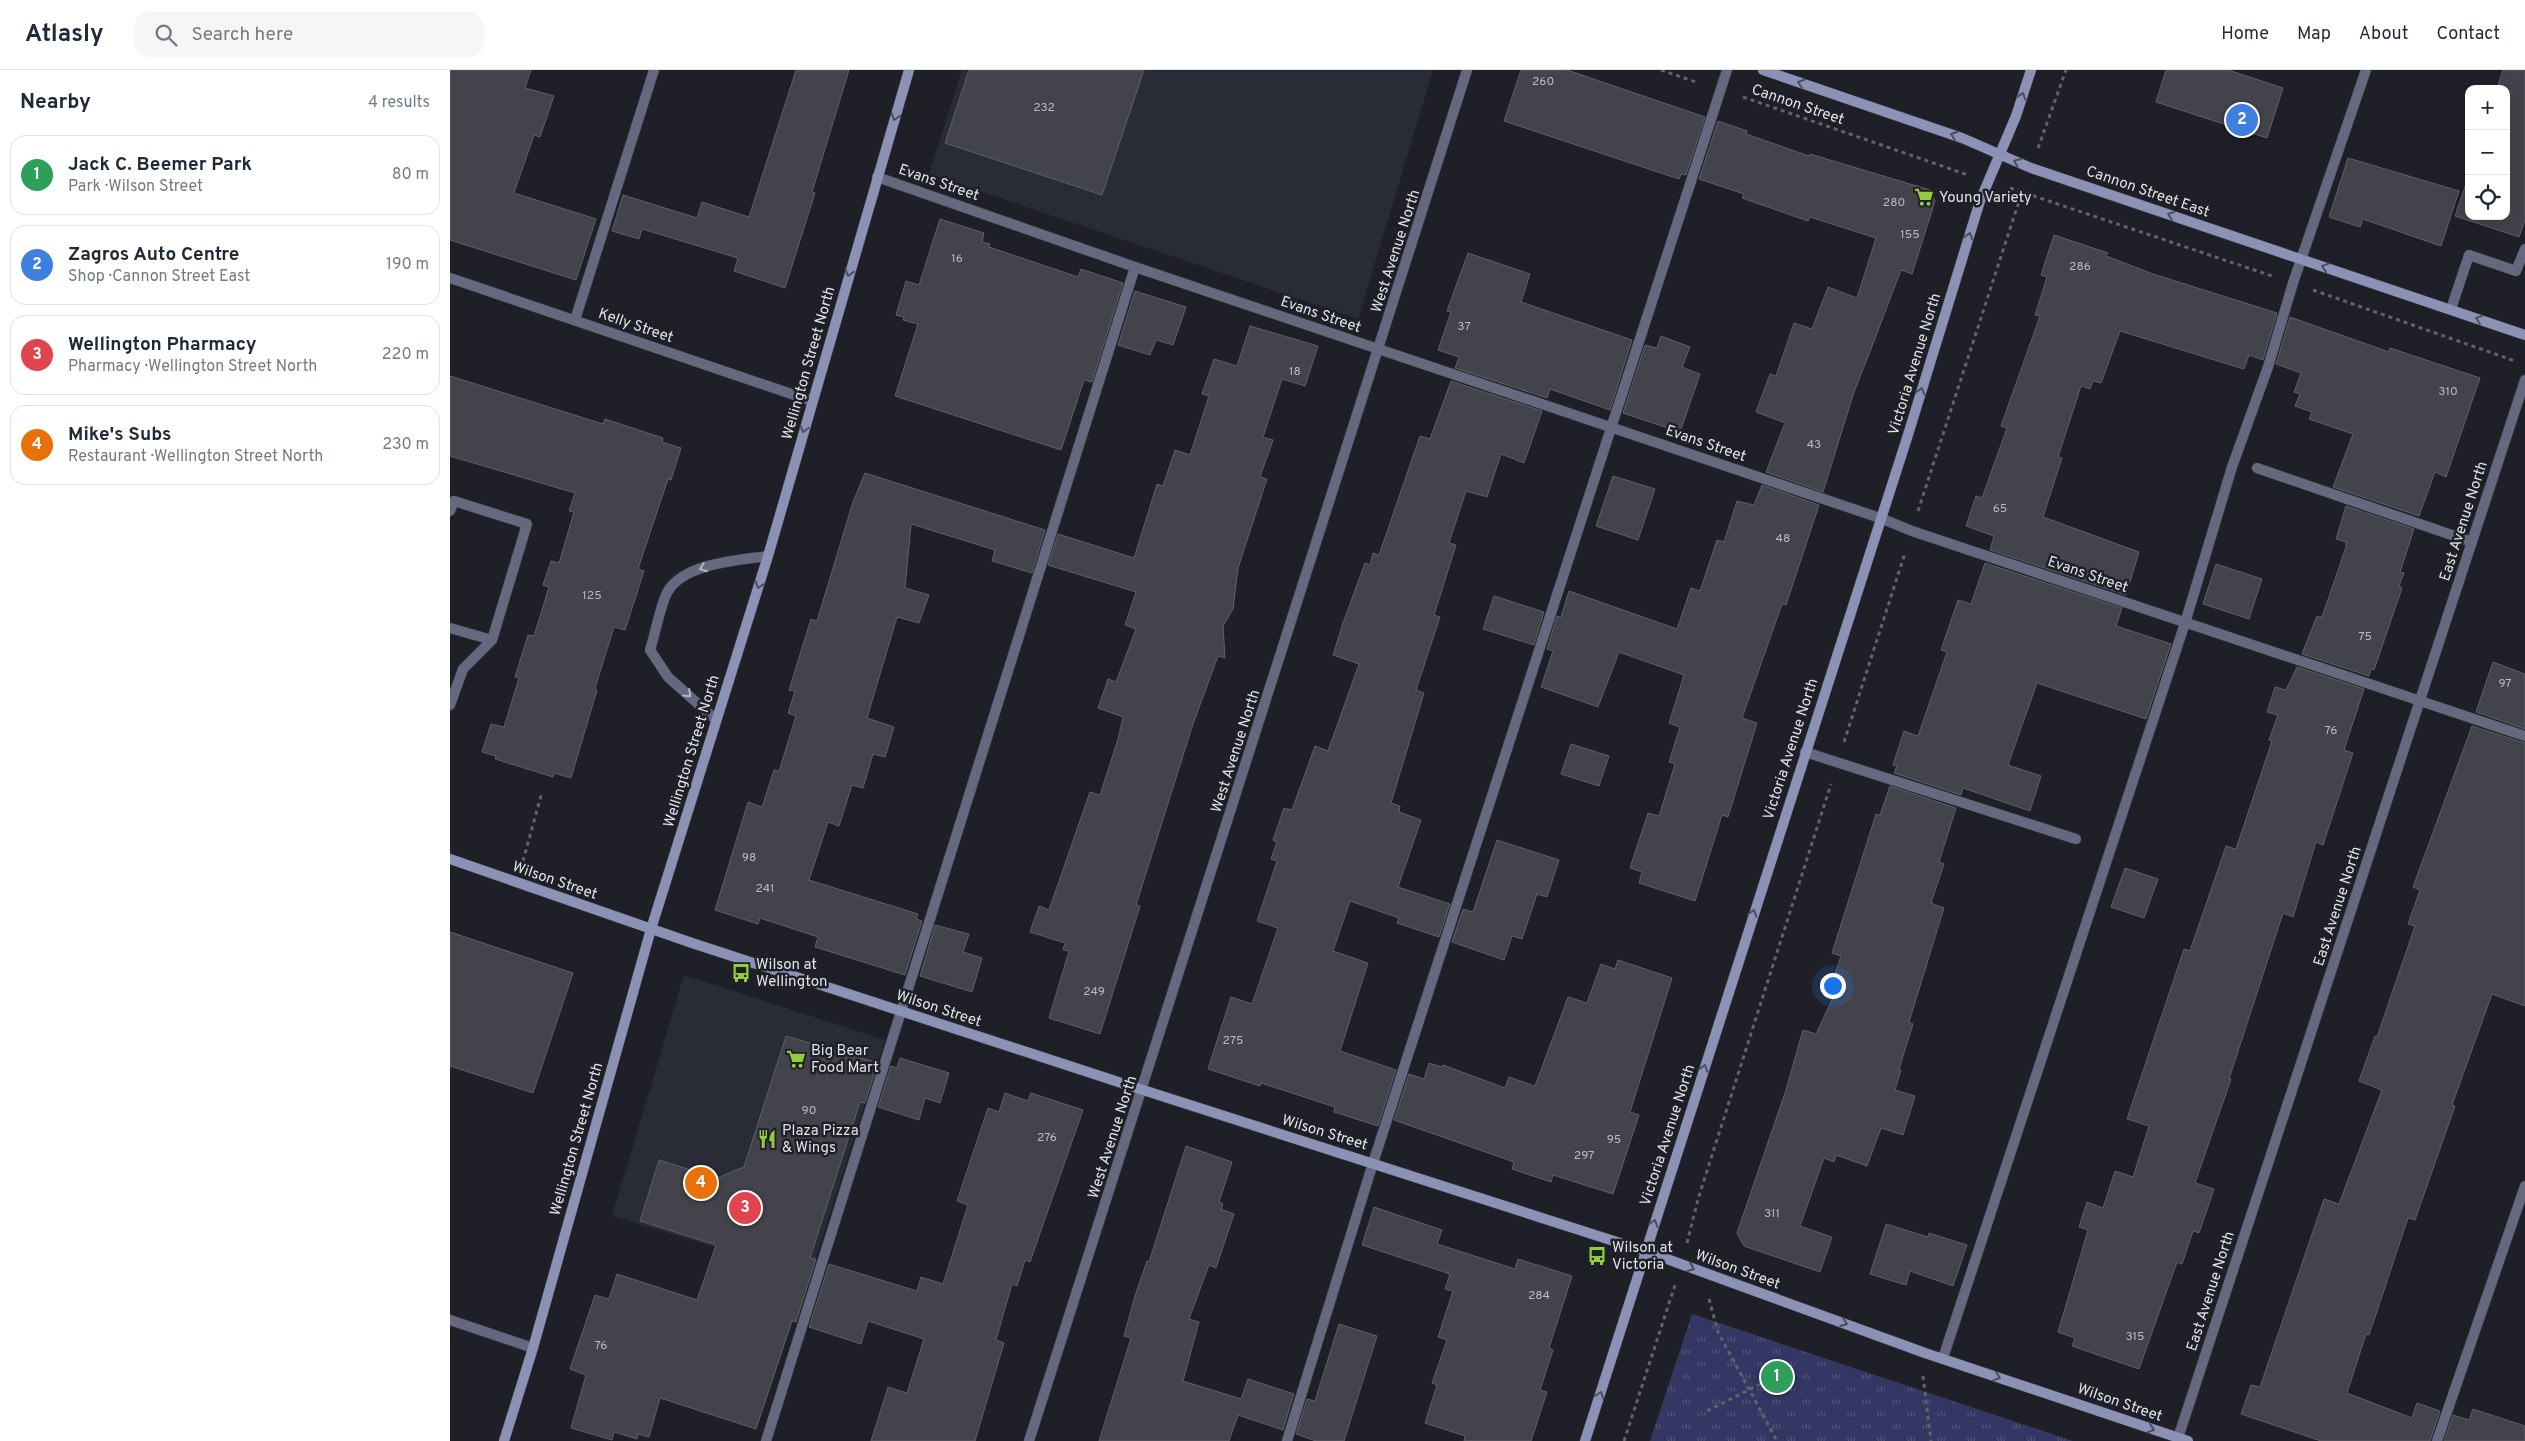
<!DOCTYPE html>
<meta charset="utf-8">
<style>
:root{--surface:#fff;--page:#f6f6f7;--text:#1f2937;--muted:#747a83;--line:#e0e1e3;--accent:#db2777}
body{margin:0;font-family:Overpass,sans-serif;background:var(--page);color:var(--text)}
.controls{position:absolute;right:15px;top:15px;display:grid;overflow:hidden;border-radius:10px;box-shadow:0 5px 20px #0002}
.controls button{width:45px;height:45px;display:grid;place-items:center;padding:0;border:0;border-bottom:1px solid var(--line);background:var(--surface);color:var(--text);font:25px sans-serif}
.you{position:absolute;left:1382px;top:915px;width:18px;height:18px;margin:-12px;border:4px solid #fff;border-radius:50%;background:#1a73e8;box-shadow:0 0 0 8px #1a73e833}
.badge{display:grid;place-items:center;width:32px;height:32px;border-radius:50%;background:var(--accent);color:#fff;font-size:16px;font-weight:700}
.pin{position:absolute;translate:-50% -50%;border:2px solid #fff;box-shadow:0 1px 5px #0006}
.list{margin:0;padding:0;list-style:none}
h2{display:flex;justify-content:space-between;align-items:center;height:65px;margin:0;padding:0 20px;font-size:21px}
h2 small{font-size:16px;font-weight:400;color:var(--muted)}
.list li{display:grid;grid-template-columns:32px 1fr auto;gap:15px;align-items:center;box-sizing:border-box;height:80px;margin:0 10px 10px;padding:0 10px;border:1px solid var(--line);border-radius:15px}
.list b{display:block;font-size:19px;white-space:nowrap}
.list p{margin:0;font-size:16px;white-space:nowrap;color:var(--muted)}
.list em{font-size:16px;font-style:normal;color:var(--muted)}
.icon{flex:none;width:28px;height:28px;fill:none;stroke:currentColor;stroke-width:2;stroke-linecap:round;stroke-linejoin:round}
.map{position:relative;flex:none;width:2075px;height:1371px;overflow:hidden}
header{display:flex;align-items:center;gap:30px;box-sizing:border-box;height:70px;padding:0 25px;background:var(--surface);border-bottom:1px solid var(--line)}
header strong{font-size:24px}
nav{display:flex;gap:28px;margin-inline-start:auto;font-size:18px}
.search{width:350px;height:45px;background:var(--page);display:flex;align-items:center;gap:12px;box-sizing:border-box;padding:0 18px;border-radius:15px;color:var(--muted);font-size:19px}
main{display:flex}
aside{flex:1;background:var(--surface)}
.map>svg:first-child{display:block}
.built{fill:#292b37}
.park{fill:url(#park-tufts)}
.building{fill:#43444b;stroke:#5e5f67}
.lines{fill:none;stroke-linecap:round;stroke-linejoin:round}
.lane-casing{stroke:#3a3b42;stroke-width:11}
.street-casing{stroke:#3a3b42;stroke-width:11}
.secondary-casing{stroke:#3a3b42;stroke-width:11}
.path{stroke:#626369;stroke-width:3;stroke-dasharray:4 4;stroke-linecap:butt}
.lane{stroke:#65687f;stroke-width:10}
.street{stroke:#65687f;stroke-width:10}
.secondary{stroke:#8c91b6;stroke-width:10}
.oneway{stroke:#4b4d60}
.oneway2{stroke:#b6b7c2}
.labels{text-anchor:middle;stroke-width:5;stroke-linejoin:round;paint-order:stroke}
.number-label{font-size:12px;fill:#bababf}
.street-label{font-size:15px;fill:#e1e2e6;stroke:#1f2027}
.poi-label{font-size:15px;fill:#e1e2e6;stroke:#1f2027;text-anchor:start}
</style>
<header>
<strong>Atlasly</strong>
<div class="search"><svg class="icon" aria-label="search" viewBox="0 0 24 24"><circle cx="10" cy="10" r="6"/><path d="M15 15l6 6"/></svg>Search here</div>
<nav><a>Home</a><a>Map</a><a>About</a><a>Contact</a></nav>
</header>
<main>
<aside>
<h2>Nearby<small>4 results</small></h2>
<ul class="list">
<li><span class="badge" style="background:#2e9e5b">1</span><div><b>Jack C. Beemer Park</b><p>Park · Wilson Street</p></div><em>80 m</em></li>
<li><span class="badge" style="background:#3f7fe0">2</span><div><b>Zagros Auto Centre</b><p>Shop · Cannon Street East</p></div><em>190 m</em></li>
<li><span class="badge" style="background:#e0444e">3</span><div><b>Wellington Pharmacy</b><p>Pharmacy · Wellington Street North</p></div><em>220 m</em></li>
<li><span class="badge" style="background:#e8710a">4</span><div><b>Mike's Subs</b><p>Restaurant · Wellington Street North</p></div><em>230 m</em></li>
</ul>
</aside>
<div class="map">
<svg width="2075" height="1371" viewBox="0 0 2075 1371">
<defs>
<pattern id="park-tufts" width="24" height="20" patternUnits="userSpaceOnUse" patternTransform="scale(1.25)"><rect width="24" height="20" fill="#343763"/><path d="M3 7l-1-3M5 7V3M7 7l1-3M15 17l-1-3M17 17v-4M19 17l1-3" fill="none" stroke="#515479"/></pattern>
</defs>
<rect width="100%" height="100%" fill="#1f2027"/>
<path class="built" d="M512,0H983L908,249L479,104Z
M234,905L435,970L360,1206L162,1146Z"/>
<path class="park" d="M1242,1244L1623,1371H1200Z"/>
<path class="building" d="M0,0H81L75,18L104,26L90,67L84,65L64,123L146,149L126,210L0,170Z
M346,0H399L362,122L365,123L335,218L284,201L288,188L192,159L189,169L162,161L173,125L247,148L252,132L299,147Z
M519,0H694L652,125L495,73Z
M1071,0H1117L1255,47L1236,105L1231,104L1229,109L1054,51Z
M1716,0H1778L1833,18L1817,68L1706,32Z
M2053,0H2075V150L2069,167L2005,146L2019,105V146H2056V19H2047Z
M1268,51L1297,61L1296,64L1359,86L1360,84L1480,120L1485,131L1462,204L1451,200L1426,266L1404,322L1373,422L1316,402L1335,353L1306,342L1320,304L1326,306L1344,253L1362,259L1378,217L1407,228L1426,168L1360,147L1358,151L1292,128L1294,124L1249,109Z
M1898,88L2009,121L1991,176L1913,149L1910,157L1879,147Z
M490,149L534,163L532,172L540,174L539,177L628,207L631,199L673,213L642,312L634,310L611,380L445,326L468,254L453,250L454,247L446,245L456,211L469,215Z
M1604,165L1658,183L1656,186L1703,204L1827,243L1813,290L1799,285L1794,299L1670,261L1651,313L1643,311L1640,319L1631,316L1608,387L1612,388L1593,447L1689,482L1676,525L1540,480L1544,466L1516,456L1526,426L1532,428L1557,358L1551,356L1590,246L1585,245L1597,207L1591,205Z
M1018,183L1080,204L1071,232L1182,270L1160,340L1100,319L1097,328L1005,298L1009,287L988,280L1001,242L997,241Z
M685,221L736,237L723,275L706,270L700,285L668,275Z
M1840,247L1939,282L1940,278L2030,308L1996,407L1985,402L1969,446L1883,417L1903,364L1859,349L1862,342L1845,336L1850,324L1844,322L1851,303L1826,294Z
M800,256L868,276L855,316L832,309L813,367L823,370L810,407L817,409L788,498L783,539L773,556L775,588L768,586L743,654L686,835L690,836L650,964L599,948L619,881L613,880L615,873L580,862L589,836L599,840L640,722L650,725L668,669L673,647L648,638L658,609L666,612L686,559L675,555L686,522L598,495L608,464L684,488L707,414L713,416L725,380L740,385L759,326L752,324L764,289L787,296Z
M1211,266L1240,277L1232,297L1250,304L1230,362L1173,343L1195,275L1207,278Z
M0,306L153,354L155,349L213,368L212,372L231,378L221,410L218,409L188,499L194,501L175,560L164,557L145,618L147,620L121,708L104,703L103,707L45,689L46,686L32,682L41,654L54,657L69,608L65,607L78,565L84,566L99,517L93,515L101,491L109,493L124,442L119,441L125,423L0,386Z
M1001,311L1092,341L1074,393L1051,384L1037,427L1016,421L999,473L1006,475L984,545L990,547L966,620L974,623L941,733L950,736L949,742L971,750L948,817L1000,834L989,867L947,853L949,848L900,831L883,881L918,893L890,981L946,1000L928,1056L884,1042L885,1037L811,1013L810,1016L758,999L781,927L802,934L828,858L807,851L827,791L821,789L827,772L823,770L834,738L842,740L865,676L878,681L909,594L883,585L893,553L915,493L920,495L923,483L929,485L970,366L980,369Z
M415,403L595,460L582,503L542,491L545,480L461,454L455,518L479,525L469,553L447,547L417,648L444,657L435,687L423,684L413,718L402,715L389,756L378,752L359,810L468,844L466,849L472,851L455,905L365,877L368,867L310,848L308,854L265,840L298,732L312,737L324,700L329,701L346,646L338,643L345,621L339,620L361,549L367,551L403,432Z
M1163,406L1205,419L1188,470L1146,456Z
M1312,415L1369,435L1336,535L1332,534L1292,648L1307,653L1278,747L1272,745L1245,831L1189,813L1192,802L1180,798L1198,743L1209,746L1225,694L1219,692L1230,657L1219,653L1234,605L1169,582L1148,637L1091,617L1103,581L1097,579L1107,546L1111,547L1119,521L1227,559L1241,518L1250,521L1267,470L1274,472L1287,431L1304,435Z
M1896,436L1964,459L1950,502L1954,503L1949,516L1952,518L1924,600L1921,599L1919,606L1852,584L1867,546L1872,547L1896,477V472L1886,469Z
M1535,493L1672,538L1666,556L1721,574L1696,649L1587,613L1558,695L1591,706L1580,741L1513,718L1511,725L1444,703L1447,696L1443,695L1454,661L1468,666L1497,582L1491,580L1508,530L1521,534Z
M1766,494L1812,509L1799,549L1753,534Z
M1044,526L1094,542L1084,575L1033,559Z
M2043,592L2075,604V659L2026,642Z
M1847,597L1914,619L1894,680L1903,683L1873,775L1866,772L1843,847L1833,843L1779,1009H1781L1745,1113L1764,1119L1749,1163L1743,1161L1732,1194L1727,1192L1689,1299L1622,1276L1625,1268L1608,1262L1638,1160L1629,1157L1637,1132L1653,1138L1665,1101L1683,1107L1699,1056L1677,1049L1734,879L1740,881L1776,776L1786,779L1822,671L1819,670L1828,645L1817,642L1825,617L1836,620Z
M2022,656L2075,673V936L2042,924L2002,1035L2005,1036L1965,1150L1958,1148L1919,1265L1916,1264L1897,1323L1962,1348L1967,1333L1990,1341L1980,1371H1871L1791,1344L1801,1315L1810,1317L1874,1129L1889,1134L1932,1020L1909,1011L1925,966L1927,967L1965,856L1958,854L1970,820L1963,817Z
M1121,674L1159,686L1149,716L1111,704Z
M1440,716L1506,738L1489,792L1494,794L1481,833L1494,838L1459,952L1463,954L1449,999L1451,1000L1445,1020L1465,1026L1453,1065L1431,1058L1417,1096L1386,1085L1384,1092L1374,1088L1350,1156L1382,1167L1370,1202L1294,1176L1287,1163L1336,1020L1353,960L1366,964L1390,913L1383,910L1391,886L1382,883L1426,744L1430,745Z
M1047,770L1109,790L1097,827L1087,824L1072,869L1062,866L1054,890L1002,872L1013,839L1023,842Z
M1675,798L1708,809L1694,848L1661,837Z
M485,855L519,864L513,882L532,888L522,922L470,906Z
M0,862L123,903L83,1023L0,996Z
M1168,890L1222,908L1180,1042L1189,1045L1163,1124L1103,1105L1101,1112L1062,1099L1064,1092L944,1050L959,1004L974,1009L979,993L992,997L993,995L1055,1018L1059,1007L1085,1016L1118,927L1137,933L1151,894L1165,899Z
M336,966L428,993L415,1033L410,1032L360,1188L366,1189L346,1252L342,1251L306,1359L210,1328L199,1367L188,1364L187,1369L164,1362L162,1370L121,1358L136,1305L120,1299L145,1225L159,1229L167,1204L247,1230L266,1175L190,1151L209,1090L267,1108L294,1097Z
M450,988L499,1003L490,1033L475,1028L469,1050L428,1037L441,996L447,998Z
M555,1023L578,1031L581,1023L633,1040L580,1192L575,1190L567,1216L562,1214L546,1270L554,1273L525,1371H421L438,1317L457,1323L474,1269L418,1251L411,1274L359,1257L379,1194L467,1221L471,1207L493,1214L518,1135L507,1131L538,1038L549,1042Z
M736,1076L782,1092L769,1132L773,1134L771,1139L784,1144L766,1198L759,1195L739,1249L749,1252L733,1311L791,1329L798,1309L844,1324L833,1360L788,1345L779,1371H649L681,1268L674,1266L685,1226L697,1191L699,1192Z
M924,1137L992,1160L987,1174L1065,1199L1068,1189L1122,1206L1099,1278L1103,1280L1090,1320L1097,1322L1081,1371H1014L1015,1366L975,1353L987,1315L982,1313L997,1270L988,1267L1003,1221L995,1219L1000,1204L912,1175Z
M1436,1154L1478,1167L1479,1163L1517,1175L1503,1216L1460,1201L1456,1215L1420,1204Z
M889,1254L927,1266L894,1371H866L846,1364L857,1329L865,1331Z
M2023,1339L2075,1356V1371H1994L2003,1345L2019,1350Z"/>
<g class="lines">
<g class="lane-casing">
<path id="lane" d="M2001,239L2019,185L2066,201L2075,179
M125,250L204,0
M1807,398L2022,472
M0,441L4,431L77,454L42,570L13,599L0,635
M0,558L42,570
M266,650L218,607L200,580C205,565 211,532 218,521C235,493 289,490 318,486
M1355,682L1626,769
M1493,1288L1735,553L1782,397L1818,297L1843,213L1916,0
M316,1371L685,197
M837,1371L923,1093L1277,0
M1987,1371L2075,1116"/>
</g>
<g class="street-casing">
<path id="street" d="M427,107L685,197L1430,448L1462,461L2075,666
M0,208L362,331
M0,1250L83,1278
M579,1371L1017,0
M1727,1371L2075,310"/>
</g>
<g class="secondary-casing">
<path id="secondary" d="M1313,0L1512,68L1581,98L2075,265
M0,789L242,873L693,1020L1195,1181L1475,1283L1738,1371
M54,1371L83,1278L201,859L318,486L459,0
M1135,1371L1457,368L1530,131L1566,46L1581,0"/>
</g>
<path class="path" d="M1211,0L1249,13
M1293,27L1518,105
M1588,78L1616,0
M1560,118L1822,206
M1863,220L2065,291
M1468,441L1573,119
M1394,672L1455,483
M73,791L92,722
M1237,1173L1248,1129L1381,714
M1259,1229L1268,1262L1327,1371
M1473,1306L1481,1371
M1257,1341L1326,1306
M1174,1371L1225,1215"/>
<use href="#lane" class="lane"/>
<use href="#street" class="street"/>
<use href="#secondary" class="secondary"/>
</g>
<defs><path id="oneway-chevron" d="M-2-3.5L2.5 0L-2 3.5" fill="none" stroke-width="1.6" stroke-linecap="round" stroke-linejoin="round" transform="scale(1.25)"/></defs>
<g class="oneway">
<use href="#oneway-chevron" transform="translate(1351 13) rotate(-161)"/>
<use href="#oneway-chevron" transform="translate(1572 26) rotate(-71)"/>
<use href="#oneway-chevron" transform="translate(445 47) rotate(107)"/>
<use href="#oneway-chevron" transform="translate(1504 65) rotate(-161)"/>
<use href="#oneway-chevron" transform="translate(1567 92) rotate(-157)"/>
<use href="#oneway-chevron" transform="translate(1721 145) rotate(-161)"/>
<use href="#oneway-chevron" transform="translate(1519 166) rotate(-73)"/>
<use href="#oneway-chevron" transform="translate(1875 197) rotate(-161)"/>
<use href="#oneway-chevron" transform="translate(399 203) rotate(106)"/>
<use href="#oneway-chevron" transform="translate(2029 249) rotate(-161)"/>
<use href="#oneway-chevron" transform="translate(1471 321) rotate(-73)"/>
<use href="#oneway-chevron" transform="translate(354 359) rotate(106)"/>
<use href="#oneway-chevron" transform="translate(309 515) rotate(108)"/>
<use href="#oneway-chevron" transform="translate(1303 843) rotate(-72)"/>
<use href="#oneway-chevron" transform="translate(1254 998) rotate(-72)"/>
<use href="#oneway-chevron" transform="translate(1204 1153) rotate(-72)"/>
<use href="#oneway-chevron" transform="translate(1241 1198) rotate(23)"/>
<use href="#oneway-chevron" transform="translate(1394 1253) rotate(20)"/>
<use href="#oneway-chevron" transform="translate(1547 1307) rotate(19)"/>
<use href="#oneway-chevron" transform="translate(1150 1325) rotate(-72)"/>
<use href="#oneway-chevron" transform="translate(1701 1359) rotate(19)"/>
</g>
<g class="oneway2">
<use href="#oneway-chevron" transform="translate(253 498) rotate(159)"/>
<use href="#oneway-chevron" transform="translate(238 624) rotate(43)"/>
</g>
<defs>
<g id="supermarket-bare" transform="scale(1.5)"><path d="M-6-5.5h2.5l.6 2H6L4.5 2H-2.5L-4.4-4H-6ZM-1.5 3.2a1.3 1.3 0 1 0 .1 0ZM3 3.2a1.3 1.3 0 1 0 .1 0Z" fill="#93cd3d" stroke="#1f2027" stroke-width="2.5" paint-order="stroke"/></g>
<g id="bus-bare" transform="scale(1.5)"><path d="M-5-6H5V4H4V6H2V4H-2V6H-4V4H-5ZM-3.5-4V0h7V-4ZM-3.5 1.2v1.5H-2V1.2ZM2 1.2v1.5H3.5V1.2Z" fill="#93cd3d" stroke="#1f2027" stroke-width="2.5" paint-order="stroke"/></g>
<g id="restaurant-bare" transform="scale(1.5)"><path d="M-5-6h1v4h1v-4h1v4h1v-4h1v5L-1.5 .5V6h-2V.5L-5-1ZM5-6V6H3V1.5H1.5Q1.5-4 5-6Z" fill="#93cd3d" stroke="#1f2027" stroke-width="2.5" paint-order="stroke"/></g>
</defs>
<g fill-rule="evenodd">
<use href="#supermarket-bare" x="1474" y="127"/>
<use href="#bus-bare" x="291" y="903"/>
<use href="#supermarket-bare" x="346" y="989"/>
<use href="#restaurant-bare" x="317" y="1069"/>
<use href="#bus-bare" x="1147" y="1186"/>
</g>
<g class="labels">
<g class="number-label">
<text x="1093" y="15">260</text>
<text x="594" y="41">232</text>
<text x="1444" y="136">280</text>
<text x="1460" y="168">155</text>
<text x="507" y="192">16</text>
<text x="1630" y="200">286</text>
<text x="1014" y="260">37</text>
<text x="845" y="305">18</text>
<text x="1998" y="325">310</text>
<text x="1364" y="378">43</text>
<text x="1550" y="442">65</text>
<text x="1333" y="472">48</text>
<text x="142" y="529">125</text>
<text x="1915" y="570">75</text>
<text x="2055" y="617">97</text>
<text x="1881" y="664">76</text>
<text x="299" y="791">98</text>
<text x="315" y="822">241</text>
<text x="644" y="925">249</text>
<text x="783" y="974">275</text>
<text x="359" y="1044">90</text>
<text x="597" y="1071">276</text>
<text x="1164" y="1073">95</text>
<text x="1134" y="1089">297</text>
<text x="1322" y="1147">311</text>
<text x="1089" y="1229">284</text>
<text x="1685" y="1270">315</text>
<text x="151" y="1279">76</text>
</g>
<g class="street-label">
<text transform="translate(1348 34) rotate(19)" y="5">Cannon Street</text>
<text transform="translate(489 112) rotate(19)" y="5">Evans Street</text>
<text transform="translate(1698 121) rotate(19)" y="5">Cannon Street East</text>
<text transform="translate(945 181) rotate(-72)" y="5">West Avenue North</text>
<text transform="translate(871 244) rotate(19)" y="5">Evans Street</text>
<text transform="translate(186 255) rotate(19)" y="5">Kelly Street</text>
<text transform="translate(358 293) rotate(-74)" y="5">Wellington Street North</text>
<text transform="translate(1464 294) rotate(-73)" y="5">Victoria Avenue North</text>
<text transform="translate(1256 373) rotate(19)" y="5">Evans Street</text>
<text transform="translate(2013 451) rotate(-72)" y="5">East Avenue North</text>
<text transform="translate(1638 504) rotate(19)" y="5">Evans Street</text>
<text transform="translate(1340 679) rotate(-72)" y="5">Victoria Avenue North</text>
<text transform="translate(241 681) rotate(-73)" y="5">Wellington Street North</text>
<text transform="translate(785 681) rotate(-72)" y="5">West Avenue North</text>
<text transform="translate(105 810) rotate(19)" y="5">Wilson Street</text>
<text transform="translate(1887 836) rotate(-72)" y="5">East Avenue North</text>
<text transform="translate(489 938) rotate(18)" y="5">Wilson Street</text>
<text transform="translate(875 1062) rotate(17)" y="5">Wilson Street</text>
<text transform="translate(1217 1065) rotate(-72)" y="5">Victoria Avenue North</text>
<text transform="translate(662 1067) rotate(-72)" y="5">West Avenue North</text>
<text transform="translate(126 1069) rotate(-74)" y="5">Wellington Street North</text>
<text transform="translate(1288 1199) rotate(20)" y="5">Wilson Street</text>
<text transform="translate(1760 1221) rotate(-72)" y="5">East Avenue North</text>
<text transform="translate(1670 1332) rotate(19)" y="5">Wilson Street</text>
</g>
<g class="poi-label">
<text x="1489" y="132">Young Variety</text>
<text x="306" y="899">Wilson at<tspan x="306" dy="17">Wellington</tspan></text>
<text x="361" y="985">Big Bear<tspan x="361" dy="17">Food Mart</tspan></text>
<text x="332" y="1065">Plaza Pizza<tspan x="332" dy="17">&amp; Wings</tspan></text>
<text x="1162" y="1182">Wilson at<tspan x="1162" dy="17">Victoria</tspan></text>
</g>
</g>
</svg>
<div class="controls">
<button>+</button>
<button>−</button>
<button><svg class="icon" aria-label="locate" viewBox="0 0 24 24"><circle cx="12" cy="12" r="6"/><path d="M12 2v4M12 18v4M2 12h4M18 12h4"/></svg></button>
</div>
<div class="you"></div>
<div class="pin badge" style="left:1327px;top:1307px;background:#2e9e5b">1</div>
<div class="pin badge" style="left:1792px;top:50px;background:#3f7fe0">2</div>
<div class="pin badge" style="left:295px;top:1138px;background:#e0444e">3</div>
<div class="pin badge" style="left:251px;top:1113px;background:#e8710a">4</div>
</div>
</main>
